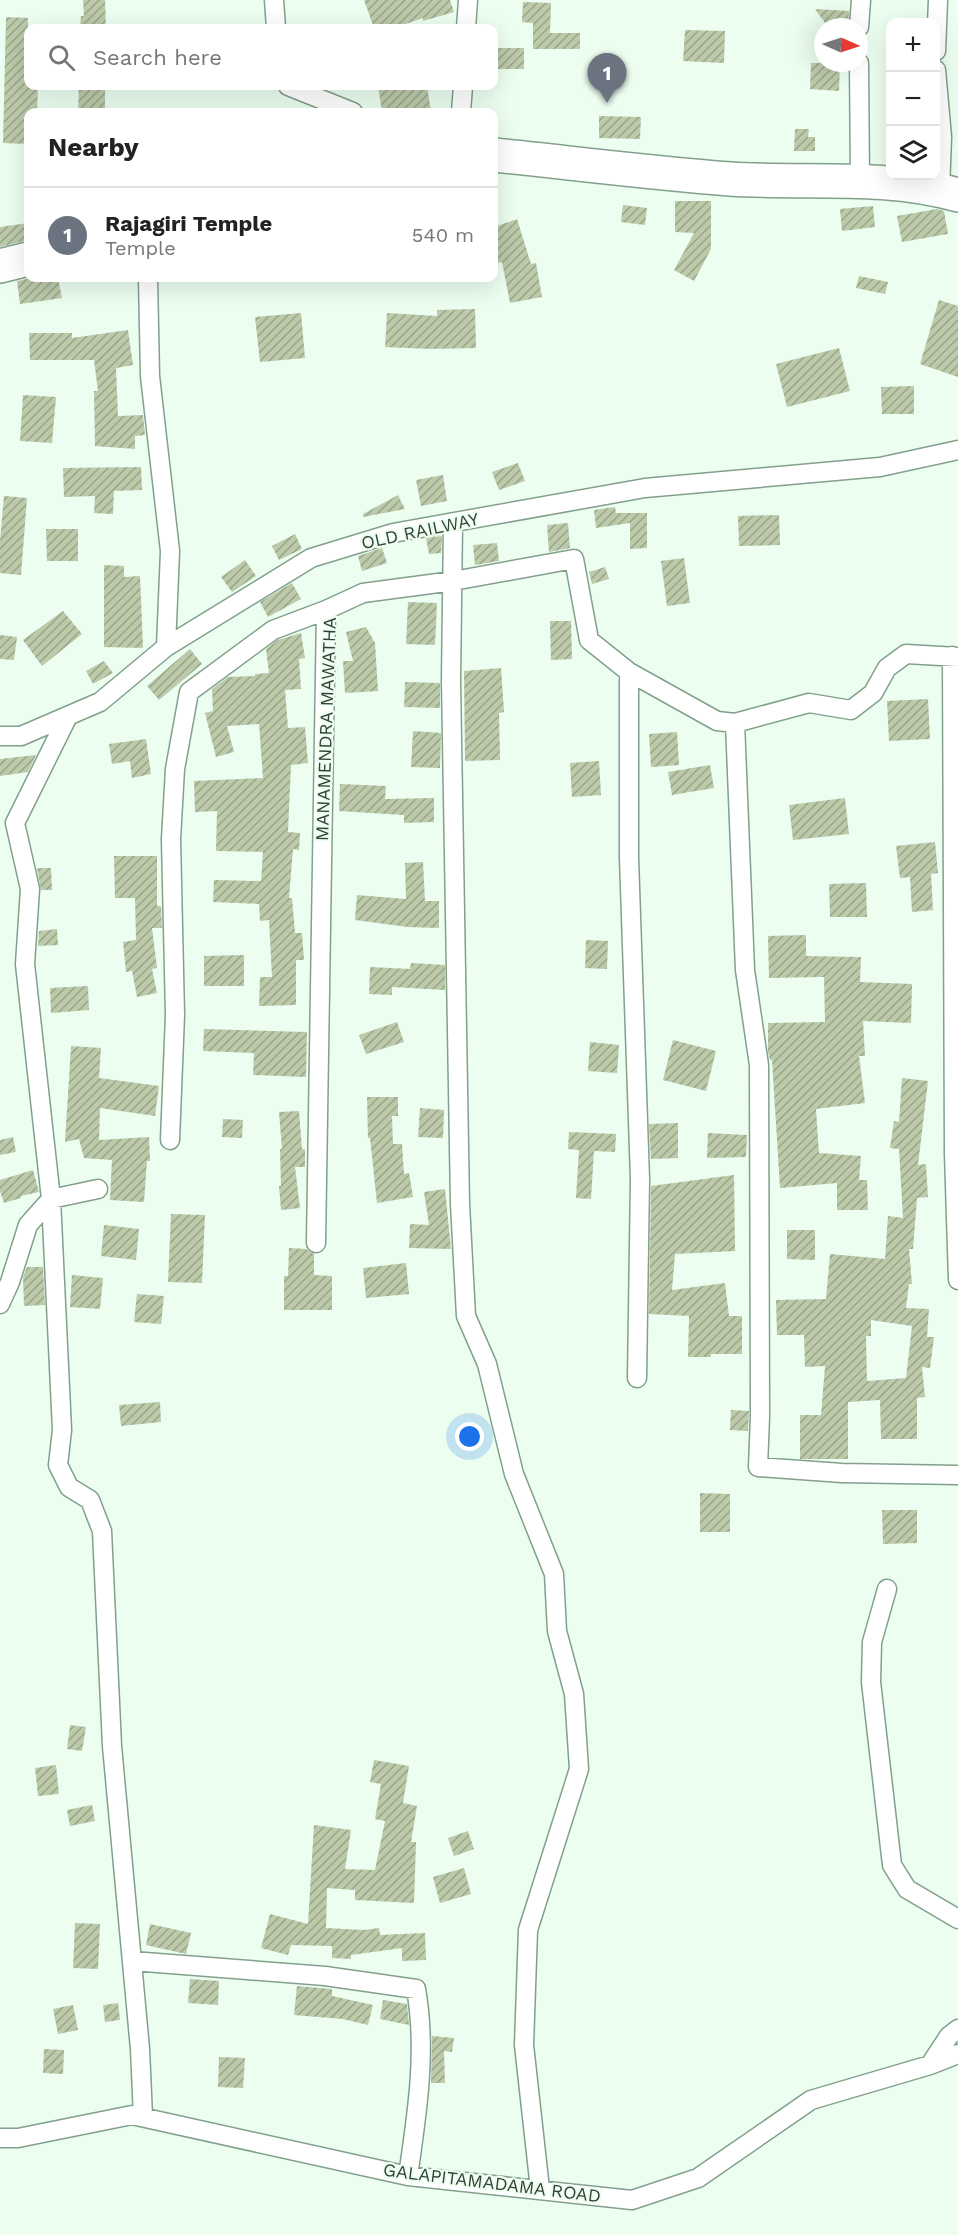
<!DOCTYPE html>
<meta charset="utf-8">
<style>
:root{--surface:#fff;--page:#f2f2f2;--text:#222;--muted:#767676;--line:#e0e0e0;--accent:#2563eb}
body{margin:0;font-family:"Work Sans",sans-serif;background:var(--page);color:var(--text)}
.controls{position:absolute;right:18px;top:18px;display:grid;overflow:hidden;border-radius:12px;box-shadow:0 6px 24px #0002}
.controls button{width:54px;height:54px;display:grid;place-items:center;padding:0;border:0;border-bottom:2px solid var(--line);background:var(--surface);color:var(--text);font:30px sans-serif}
.compass{position:absolute;left:814px;top:18px;width:54px;height:54px;border-radius:50%;background:var(--surface);box-shadow:0 6px 24px #0002;rotate:93deg}
.you{position:absolute;left:470px;top:1437px;width:21px;height:21px;margin:-15px;border:4px solid #fff;border-radius:50%;background:#1a73e8;box-shadow:0 0 0 9px #1a73e833}
.badge{display:grid;place-items:center;width:39px;height:39px;border-radius:50%;background:var(--accent);color:#fff;font-size:20px;font-weight:700}
.pin{position:absolute;translate:-50% -50px;filter:drop-shadow(0 2px 3px #0008)}
.pin::after{content:'';position:absolute;top:32px;width:21px;height:18px;background:inherit;clip-path:polygon(0 0,100% 0,50% 100%)}
.list{margin:0;padding:0;list-style:none}
h2{display:flex;justify-content:space-between;align-items:center;height:78px;margin:0;padding:0 24px;font-size:26px}
h2 small{font-size:20px;font-weight:400;color:var(--muted)}
.list li{display:grid;grid-template-columns:39px 1fr auto;gap:18px;align-items:center;box-sizing:border-box;height:96px;padding:0 24px;border-top:2px solid var(--line)}
.list b{display:block;font-size:22px;white-space:nowrap}
.list p{margin:0;font-size:20px;white-space:nowrap;color:var(--muted)}
.list em{font-size:20px;font-style:normal;color:var(--muted)}
.icon{flex:none;width:33px;height:33px;fill:none;stroke:currentColor;stroke-width:2;stroke-linecap:round;stroke-linejoin:round}
.map{position:relative;flex:none;width:958px;height:2235px;overflow:hidden}
.search{position:absolute;background:var(--surface);box-shadow:0 6px 24px #0002;left:24px;top:24px;width:474px;height:66px;display:flex;align-items:center;gap:15px;box-sizing:border-box;padding:0 21px;border-radius:12px;color:var(--muted);font-size:22px}
.panel{position:absolute;background:var(--surface);box-shadow:0 6px 24px #0002;left:24px;top:108px;width:474px;height:174px;border-radius:12px}
.map>svg:first-child{display:block}
.building{fill:url(#building-hatch);fill-rule:evenodd}
.lines{fill:none;stroke-linecap:round;stroke-linejoin:round}
.street-casing{stroke:#82a08b;stroke-width:21}
.highway-casing{stroke:#82a08b;stroke-width:36}
.street{stroke:#fff;stroke-width:18}
.highway{stroke:#fff;stroke-width:33}
.labels{text-anchor:middle;stroke-width:4.5;stroke-linejoin:round;paint-order:stroke}
.street-label{font-size:18px;fill:#334037;stroke:#ebfef0}
</style>
<div class="map">
<svg width="958" height="2235" viewBox="0 0 958 2235">
<defs>
<pattern id="building-hatch" width="6" height="6" patternUnits="userSpaceOnUse" patternTransform="scale(1.5)"><rect width="6" height="6" fill="#bccaaa"/><path d="M-1 1l2-2M0 6l6-6M5 7l2-2" fill="none" stroke="#99a58b"/></pattern>
</defs>
<rect width="100%" height="100%" fill="#ebfef0"/>
<path class="building" d="M83,0H105L106,28H80L81,16H84Z
M364,0H450L454,12L423,21V18L394,28H374Z
M523,2L551,3L550,33H580V49H533V23L522,22Z
M815,9L849,11L848,27H828Z
M6,17L28,18V86H38L37,112H28V144L3,143Z
M685,30L725,31L724,63L683,61Z
M494,48H524V69H494Z
M811,63H840L839,91L810,89Z
M79,86H105V112L78,111Z
M378,86H427L431,111L382,112Z
M599,116L641,117L640,139L599,138Z
M795,129H809L808,137H815V151H794Z
M675,201H711V249L694,281L674,270L694,233L675,232Z
M623,205L647,208L645,225L621,222Z
M873,206L875,227L842,231L840,209Z
M937,209L944,211L948,234L902,242L897,216Z
M517,219L531,264L536,263L542,297L510,303L502,262L494,264V227Z
M28,223V240L0,247V227Z
M859,276L888,282L885,294L856,288Z
M31,278H58L62,298L20,304L17,281Z
M939,300L958,306V377L920,364Z
M475,309L476,348L430,349L385,347L387,313L437,316V310Z
M301,313L305,358L260,362L255,317Z
M128,330L133,365L116,368L118,416L143,415L145,435L135,436V449L95,446L94,391H98L94,360H30L29,333H72V338Z
M839,348L850,391L787,407L776,364Z
M914,386V414H882L881,387Z
M23,395L56,397L52,443L20,441Z
M518,463L525,481L499,490L492,472Z
M141,467L142,490L114,491L113,514L94,513L95,496L64,497L63,468Z
M443,475L447,501L421,506L416,480Z
M398,495L405,509L363,517V514Z
M4,496L27,498L21,575L0,573V541Z
M615,507L616,513H647V548L630,549V523L596,528L594,510Z
M779,515L780,545L739,546L738,516Z
M568,523L570,548L549,552L547,525Z
M46,529H78V561H47Z
M295,534L302,549L279,560L272,546Z
M442,536L441,553L429,554L426,538Z
M497,543L499,561L475,565L473,545Z
M382,548L387,563L362,571L358,556Z
M684,558L690,603L667,606L661,561Z
M245,560L256,576L232,592L221,577Z
M104,565L124,566V577L140,576L143,648L104,647Z
M605,567L609,579L592,584L589,572Z
M292,583L301,599L268,617L260,602Z
M408,602L437,603L435,645L406,644Z
M63,611L82,634L42,666L23,640Z
M550,621H571L572,659L551,660Z
M366,627L375,643L378,691L345,693L343,661H353L346,632Z
M301,633L305,658L299,659L301,689L285,690L288,728L305,727L308,763L291,765L288,832L300,833L299,850L293,849L289,898H292L295,933H302L304,960H296V1005L259,1006L260,977H272L269,920L260,921L259,904L213,902L214,880L261,881L263,852L216,851L217,811L195,812L194,781L263,778L259,724L227,726L234,752L216,757L205,713L213,711L212,689L228,677L255,676V674L269,673L266,649L278,640Z
M0,635L17,637L14,660L0,659Z
M190,649L202,664L159,700L147,686Z
M104,661L113,673L93,684L86,671Z
M501,668L504,712L499,713L500,760L465,761L464,671Z
M405,682L440,683V708L404,707Z
M928,699L930,739L889,741L887,701Z
M413,731L441,733L440,768L411,767Z
M677,732L679,765L651,767L649,734Z
M146,739L151,774L132,778L130,761L112,764L109,744Z
M36,755L28,772L0,776V759Z
M599,761L601,795L572,797L570,763Z
M710,765L714,788L672,795L668,772Z
M340,784L386,786L385,799L434,798V822L404,823V815L339,811Z
M845,798L849,834L793,840L789,805Z
M935,842L938,873L931,874L933,910L912,912L910,877L900,878L896,846Z
M114,856H157V906H161L162,928H152L157,968L152,969L157,993L137,997L132,971L126,972L123,942L136,940L135,898H115Z
M423,862L425,901H439V928L408,927L355,920L357,895L406,899L405,863Z
M37,868H51L52,890H41Z
M866,883L867,917H830L829,884Z
M57,929L58,945L38,946L39,931Z
M806,935V956L861,957L860,982L912,984L911,1023L863,1021L865,1056H859L865,1103L816,1109L819,1153L861,1156L859,1180H867L868,1210H837V1183L780,1188L772,1060H770L768,1052V1023L825,1022L824,977L769,978L768,936Z
M586,940L608,941L607,969L585,968Z
M244,955V986H204V956Z
M411,963L445,965V990L392,987V995L369,994L370,967L410,969Z
M88,986L89,1010L51,1013L50,988Z
M397,1022L404,1042L366,1054L359,1035Z
M204,1029L307,1032L306,1077L253,1075L254,1053L203,1051Z
M673,1040L716,1051L706,1091L663,1080Z
M590,1042L619,1045L617,1073L588,1071Z
M71,1046L101,1048L99,1078L159,1086L155,1116L100,1108L99,1140L149,1137L150,1161H147L144,1202L110,1200L112,1160L84,1158L79,1139L65,1142Z
M902,1078L928,1081L918,1165L926,1164L928,1197L917,1198L913,1249H909L912,1284H909L906,1308L929,1309L927,1337H934L930,1368L922,1367L925,1397L917,1398V1439H881L880,1400L848,1402V1459H800V1415H821L825,1366L805,1367L804,1335H777L776,1300L826,1299L830,1254L885,1259L888,1216L903,1218L899,1149L890,1148L894,1121L899,1122ZM871,1320L912,1326L906,1378L867,1381L866,1336H871Z
M367,1097H398V1116H392L393,1144H402L404,1174L409,1173L413,1197L377,1203L370,1138H368Z
M420,1108L444,1110L443,1138L418,1137Z
M299,1111L302,1149H305V1167H295L300,1208L281,1210L279,1186H281L280,1149H282L279,1112Z
M223,1119L243,1120L242,1138L222,1137Z
M678,1123V1158L651,1159L649,1124Z
M569,1132L616,1134L615,1152L594,1151L591,1199L576,1198L579,1150L568,1149Z
M708,1133L747,1135L746,1157L707,1158Z
M13,1137L16,1152L0,1155V1140Z
M33,1170L39,1192L21,1196V1198L4,1203L0,1191V1180Z
M734,1175L735,1251L675,1254L672,1290L725,1283L729,1316H742V1354H711V1357H688L689,1316L649,1314L651,1186Z
M445,1189L451,1249L409,1248L410,1224L429,1225L424,1192Z
M171,1214L205,1215L202,1283L168,1282Z
M104,1225L139,1229L136,1260L101,1256Z
M787,1230H815V1260L787,1259Z
M289,1248L306,1249L314,1254V1275L332,1276V1310H284V1276H288Z
M406,1263L409,1294L366,1298L363,1268Z
M27,1267H43L45,1305L24,1306L23,1277Z
M72,1275L103,1278L100,1309L70,1307Z
M137,1294L164,1296L161,1324L134,1322Z
M160,1402L161,1422L121,1426L119,1405Z
M731,1410L749,1411L748,1431L730,1430Z
M700,1493L730,1494V1532H700Z
M882,1510H917V1543L883,1544Z
M70,1725L86,1727L82,1751L67,1749Z
M374,1760L409,1766L403,1803L417,1806L411,1842H416L414,1903L355,1900V1890L327,1888L326,1928L364,1930L379,1928L380,1935L425,1933L426,1960L402,1961V1948L351,1955V1959L332,1958V1946L291,1945L288,1955L261,1948L270,1914L308,1924L314,1825L351,1830L345,1869L375,1870L385,1821L375,1819L381,1784L370,1782Z
M56,1765L59,1794L38,1796L35,1768Z
M92,1805L95,1821L70,1826L67,1810Z
M468,1831L474,1849L454,1856L448,1838Z
M464,1868L471,1894L440,1903L433,1877Z
M75,1923L100,1924L98,1969L73,1968Z
M150,1924L191,1933L186,1954L146,1945Z
M190,1979L219,1981L218,2005L188,2003Z
M297,1986L332,1989V1996L373,2005L368,2025L343,2019L294,2015Z
M383,2000L407,2004L409,2025L380,2019Z
M118,2003L120,2020L105,2022L103,2005Z
M73,2005L78,2030L58,2034L53,2009Z
M432,2036L454,2038L452,2052L444,2051L445,2083H431Z
M44,2049L64,2050L63,2074L43,2073Z
M219,2057L245,2058L243,2088L218,2087Z"/>
<g class="lines">
<g class="street-casing">
<path id="street" d="M274,0L276,28
M859,27L861,0
M466,28L468,0
M936,51L938,0
M859,63L860,181
M936,70L942,137L940,189
M288,86L353,112
M461,112L463,86
M148,278L150,376L170,551L166,647L311,558L393,533L645,488L880,467L958,450
M453,523L451,681L460,1204L466,1316L487,1364L514,1474L554,1574L557,1631L574,1694L579,1769L528,1930L524,2045L540,2189
M952,656L954,1154L958,1280
M629,672V858L640,1179L637,1378
M68,716L15,823L30,889L25,964L51,1199L62,1430L58,1465L69,1487L90,1500L102,1531L112,1746L140,2049L143,2117
M735,723L745,970L759,1065L760,1416L758,1467L842,1473L958,1475
M0,736H21L100,702L166,647
M170,1140L175,1015L171,839L175,769L189,692L273,630L326,610
M316,1243L326,610L363,593L453,581L574,559L589,640L629,672L717,721L735,723L809,703L851,710L873,693L887,668L906,654L958,657
M0,1304L10,1282L28,1225L51,1199L98,1189
M887,1589L872,1642L871,1682L892,1865L907,1889L958,1919
M132,1961L325,1976L416,1989C427,2051 417,2114 408,2176
M930,2065L949,2036L958,2029
M0,2138H18L132,2115L408,2176L632,2200L698,2178L811,2100L930,2065L958,2054"/>
</g>
<g class="highway-casing">
<path id="highway" d="M494,155C572,163 651,173 730,179C806,184 884,174 958,195
M0,266L28,259"/>
</g>
<use href="#street" class="street"/>
<use href="#highway" class="highway"/>
</g>
<g class="labels">
<g class="street-label">
<text transform="translate(420 531) rotate(-12)" y="6">OLD RAILWAY</text>
<text transform="translate(326 729) rotate(-88)" y="6">MANAMENDRA MAWATHA</text>
<text transform="translate(492 2183) rotate(7)" y="6">GALAPITAMADAMA ROAD</text>
</g>
</g>
</svg>
<div class="controls">
<button>+</button>
<button>−</button>
<button><svg class="icon" aria-label="layers" viewBox="0 0 24 24"><path d="M12 4l9 5-9 5-9-5zM3 14l9 5 9-5"/></svg></button>
</div>
<svg class="compass" viewBox="-18 -18 36 36"><path d="M0-13l5 13h-10z" fill="#e53935"/><path d="M0 13l5-13h-10z" fill="#767676"/></svg>
<div class="you"></div>
<div class="pin badge" style="left:607px;top:103px;background:#6b7280">1</div>
<div class="search"><svg class="icon" aria-label="search" viewBox="0 0 24 24"><circle cx="10" cy="10" r="6"/><path d="M15 15l6 6"/></svg>Search here</div>
<section class="panel">
<h2>Nearby<small></small></h2>
<ul class="list">
<li><span class="badge" style="background:#6b7280">1</span><div><b>Rajagiri Temple</b><p>Temple</p></div><em>540 m</em></li>
</ul>
</section>
</div>
